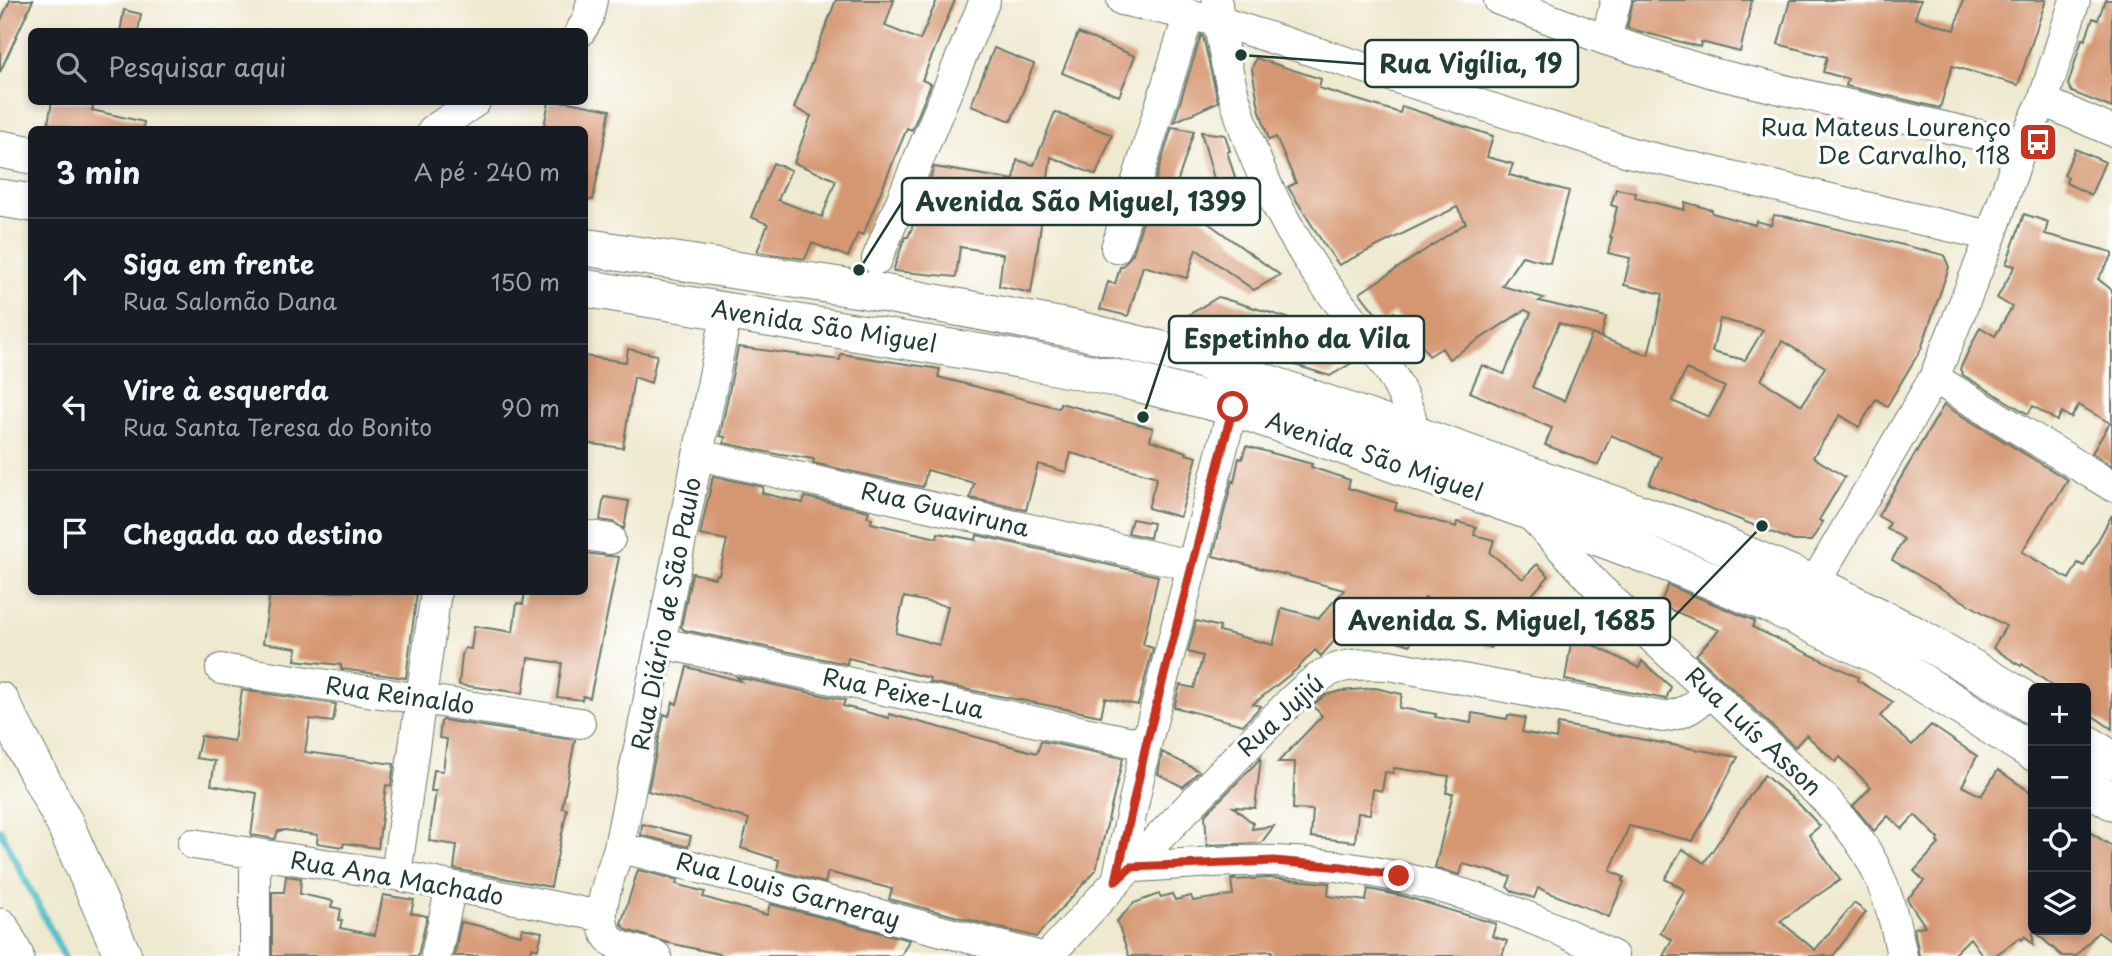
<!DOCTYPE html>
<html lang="pt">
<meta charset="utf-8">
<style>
:root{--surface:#171b24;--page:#242831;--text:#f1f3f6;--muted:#9ea1a6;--line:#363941}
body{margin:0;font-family:"Playpen Sans",sans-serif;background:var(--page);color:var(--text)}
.controls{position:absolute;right:21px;bottom:21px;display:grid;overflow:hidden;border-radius:10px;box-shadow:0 4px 10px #0003}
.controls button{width:63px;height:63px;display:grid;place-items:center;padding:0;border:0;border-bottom:2px solid var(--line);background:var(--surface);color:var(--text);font:35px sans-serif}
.stop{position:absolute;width:21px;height:21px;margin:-16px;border:5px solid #c8321e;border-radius:50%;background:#fff}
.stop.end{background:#c8321e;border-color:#fff;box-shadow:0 2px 7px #0008}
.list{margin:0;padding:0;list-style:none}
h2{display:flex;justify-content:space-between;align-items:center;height:91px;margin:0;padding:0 28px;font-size:30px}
h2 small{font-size:23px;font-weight:400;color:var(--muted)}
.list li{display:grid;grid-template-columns:46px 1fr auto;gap:21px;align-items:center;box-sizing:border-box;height:126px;padding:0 28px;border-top:2px solid var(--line)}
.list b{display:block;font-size:26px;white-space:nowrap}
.list p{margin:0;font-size:23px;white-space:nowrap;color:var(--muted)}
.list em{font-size:23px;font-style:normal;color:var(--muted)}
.icon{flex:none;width:38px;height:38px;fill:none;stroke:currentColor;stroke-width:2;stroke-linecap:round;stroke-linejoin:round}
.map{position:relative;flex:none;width:2112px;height:956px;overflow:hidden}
.search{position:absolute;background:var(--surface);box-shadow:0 4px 10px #0003;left:28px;top:28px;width:560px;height:77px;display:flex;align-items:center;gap:18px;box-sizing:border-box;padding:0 24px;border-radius:10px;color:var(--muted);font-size:26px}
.panel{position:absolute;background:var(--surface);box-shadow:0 4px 10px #0003;left:28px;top:126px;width:560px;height:469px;border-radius:10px}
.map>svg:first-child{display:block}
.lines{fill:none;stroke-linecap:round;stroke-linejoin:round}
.stream{stroke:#53c1c8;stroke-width:7}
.building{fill:#d59772;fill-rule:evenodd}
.minor-casing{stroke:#67796a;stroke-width:32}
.major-casing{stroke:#67796a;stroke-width:39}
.minor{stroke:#fff;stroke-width:30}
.major{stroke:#fff;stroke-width:37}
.route{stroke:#c8321e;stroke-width:9}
.labels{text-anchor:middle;stroke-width:7;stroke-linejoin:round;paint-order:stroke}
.poi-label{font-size:24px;fill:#1f3d34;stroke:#fff;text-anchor:end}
.street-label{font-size:24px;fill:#1f3d34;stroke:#fff}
.leader{fill:none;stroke:#1f3d34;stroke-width:2.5}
.callout-dot{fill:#1f3d34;stroke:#fff;stroke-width:2.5}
.callout{fill:#fff;stroke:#1f3d34;stroke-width:2.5}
.callout-label{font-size:26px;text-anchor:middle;font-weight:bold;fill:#1f3d34}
</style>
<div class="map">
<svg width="2112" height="956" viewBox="0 0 2112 956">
<rect width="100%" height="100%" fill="#fff"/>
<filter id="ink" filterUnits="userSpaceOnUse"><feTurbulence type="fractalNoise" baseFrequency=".0143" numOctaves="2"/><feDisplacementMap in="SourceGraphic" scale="14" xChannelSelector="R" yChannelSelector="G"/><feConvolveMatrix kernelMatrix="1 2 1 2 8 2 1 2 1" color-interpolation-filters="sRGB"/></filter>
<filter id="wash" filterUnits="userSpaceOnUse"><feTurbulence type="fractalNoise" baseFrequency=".00686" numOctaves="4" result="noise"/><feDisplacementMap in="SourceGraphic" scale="28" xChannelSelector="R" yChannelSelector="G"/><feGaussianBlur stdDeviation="1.57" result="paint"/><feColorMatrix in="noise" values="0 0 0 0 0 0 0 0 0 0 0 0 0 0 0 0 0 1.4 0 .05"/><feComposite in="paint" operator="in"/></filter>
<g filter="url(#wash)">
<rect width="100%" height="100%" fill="#eee9cf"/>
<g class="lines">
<path class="stream" d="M0,830L64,956"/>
</g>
<g id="blocks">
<path class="building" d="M10,0H33L0,72V22Z
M836,0H894L885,26L920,40L937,0H955L922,80L931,84L912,130L907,128L863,235L858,233L848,257L812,243L805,259L757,252L768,224L751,217L773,163L791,170L778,200L822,217L836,180L794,163L811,116L794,108Z
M1633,0H1752L1740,52L1701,42L1700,47L1627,28Z
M1790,0H1921L1915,18L1955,30L1963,0H2046L2018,85L1952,66L1940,108L1846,86L1848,79L1823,72L1827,57L1778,44Z
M2105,0H2112V108L2072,92L2068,85L2082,39L2085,40L2093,18L2098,20Z
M124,10L141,14L138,32H120Z
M1078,33L1135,56L1119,96L1062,73Z
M1201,35L1203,36L1218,102L1174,122Z
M994,48L1034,64L1011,121L971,105Z
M1256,58L1321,79L1319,88L1400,113L1402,106L1493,136L1487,157L1513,164L1509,175L1569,191L1550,263L1522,256L1502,286L1544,298L1539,301L1606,317L1601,337L1559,323L1532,387L1564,401L1592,334L1648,355L1663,294L1624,285L1630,258L1608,253L1612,237H1610L1617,207L1611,205L1616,189L1636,193L1635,198L1684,210L1685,202L1712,210V213L1755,225L1756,221L1771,225L1774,215L1788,217L1944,255L1949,267L1921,349L1887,406L1876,399L1859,427L1840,415L1813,457L1845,477L1819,520L1823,522L1811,541H1794L1649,484L1661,457L1611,435L1598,465L1545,445L1552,428L1470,392L1482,365L1504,374L1531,313L1525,310L1449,359L1442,348L1429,356L1407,322L1404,324L1394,312L1383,323L1360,293L1466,223L1457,207L1339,265L1323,243L1288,187L1296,183L1276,137L1269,140L1259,108L1252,69ZM1720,319L1763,330L1745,360L1712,352ZM1782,341L1825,367L1802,405L1761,380ZM1686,369L1725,387L1709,417L1672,401Z
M52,102H94L92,110L144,122L143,130H77L48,123Z
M549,102H568L610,110L593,200L584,199V130H543Z
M1055,112L1112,135L1096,175L1051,157L1031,293L999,286L1003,254L960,247L956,277L893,271L905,237H908L923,202L934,167L1014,180L1017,160L1034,165Z
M1172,127L1194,131L1168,211L1186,207L1280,275L1254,290L1196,249L1187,278L1143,266L1128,316L1100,309L1108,282L1115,284L1120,267H1122L1133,253Z
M1201,132L1225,135L1230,151H1227L1240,194L1220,200Z
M2075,149L2105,162L2091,195L2066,183L2068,177L2064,175Z
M2024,214L2048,222L2045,234L2112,252V256L2098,279L2112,290V466L2092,453L2110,423L2079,405L2071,418L2062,412L2057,421L2033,406L2028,414L1963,375L1960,369L1980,327L1995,336L2012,307L1997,298L2015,266L2006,264Z
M1218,297L1308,324L1290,359L1339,332L1360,358L1330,376L1171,326Z
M738,347L840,360L841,354L940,369L938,377L1059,408L1060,403L1153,428L1150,440L1187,452L1186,454L1197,457L1180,517L1148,508L1157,477L1071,453L1066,472L1038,464L1026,510L970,498L974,483L927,470L923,487L813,463L814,459L781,454V455L724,443L725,437L720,436Z
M628,349L657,355L651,383L634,377L623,448L584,443V356L626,362Z
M1944,405L2068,480L2054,503L2052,502L2022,552L2069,579L2078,563L2084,566L2112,515V729L2086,711V688H2056L2022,664L2021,666L1993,648L2006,626L1892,560L1904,539L1887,528L1890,523L1878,516Z
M1246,446L1312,464L1311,467L1350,480L1348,488L1397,503L1395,509L1456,527L1457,522L1476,527L1474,535L1494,540L1490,553L1523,579L1537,564L1549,576L1517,611L1490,648L1425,597L1410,645L1382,636L1381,638L1348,630L1349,624L1321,656L1315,650L1297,669L1253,704L1261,706L1243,725L1174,707L1180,685L1194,688L1203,656L1188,652L1196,621L1220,627L1219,631L1273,645L1282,608L1319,618L1344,590L1213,556L1232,481L1234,482L1239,458L1242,459Z
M713,476L763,487L762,493L803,503L805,497L869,511L867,517L872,518L871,523L937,538L938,533L976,540L977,535L1158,576L1143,645L1153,648L1138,705L1105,698L1101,716L929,682L930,678L848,658L847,664L684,630L681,627L692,573L715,578L716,574L719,575L727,540L700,535ZM904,597L948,606L939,645L896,633Z
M604,497L629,501L624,529L613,522L600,520Z
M1132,519L1153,523L1150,538L1128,533Z
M584,553L619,557L590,698L583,696L582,700L557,697L562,663L528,658L523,693L459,685L462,655L465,648L471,649L474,626L513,632L517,603L523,604L525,592H584Z
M1668,585L1755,621L1752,627L1858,677L1857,680L1893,702L1880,716L1912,745L1931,725L1977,756L1962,786L1981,796L1998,770L2033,794V930H2086V830L2112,846V942L2098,932L2076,956H2062L2033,930V945L2025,936L2022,940L2020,938L1994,956H1983L1970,938L1952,956H1919L1914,928L1925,926L1907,899L1924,881L1914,871L1939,844L1937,842L1939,839L1915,815L1902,829L1888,816L1874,831L1853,806L1871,787L1840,757L1836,762L1806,735L1795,747L1696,655L1719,630L1660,605Z
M270,592H417L406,678L341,669V665L295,660L297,648L263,643Z
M1586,610L1600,623L1591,644L1639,668L1642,661L1671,687L1666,699L1565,680L1571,643Z
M687,667L741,681L737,677L845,700L843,706L889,718V714L1037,753L1041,741L1123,758L1096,870L1036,937L889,899L892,889L828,872L825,883L777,870L779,860L741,848L749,819L648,791L664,714L669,716L673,702L677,704Z
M1375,688L1402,694L1399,708L1436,714L1435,717L1471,723L1472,713L1507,719L1508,715L1525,718L1522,732L1556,739L1558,724L1738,757L1693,841L1629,826L1610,871L1624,877L1622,881L1624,882L1609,917L1538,888L1534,898L1514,892L1507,887L1511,877L1490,871L1463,864L1460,875L1435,868L1453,793H1446L1449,776L1394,768L1393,773L1385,772L1382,791L1373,789L1370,814L1358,813L1355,842L1311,837L1313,810L1293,809L1295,762H1278L1322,716L1313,705L1325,695L1341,691Z
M242,690L336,704L333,722L310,719L305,752L394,764L391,786L386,785L378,848L344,843L343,847L317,843L318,835L285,830L278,831L275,839L251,835L257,793L211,785L215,761L196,758L201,736L234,741Z
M443,720L575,740L562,808L567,809L551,887L454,869L457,845L429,841L436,791H431L434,770L443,771L447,739L439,738L441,722Z
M1162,752L1199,771L1183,787L1158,774Z
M1261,758L1255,808L1233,807L1253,823L1252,829L1274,826L1261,843L1207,845L1205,815Z
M1764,775L1797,802L1820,826L1809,835L1840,880L1780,921L1815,950L1854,903L1866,912L1833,956H1663L1672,940L1660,933L1685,890L1665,879L1682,849L1704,863Z
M642,824L691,836L688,847L641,835Z
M638,870L678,880L676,884L705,892L703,897L767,915L770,904L909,940L901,956H728L665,942L627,930L621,924Z
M286,876L301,878L300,894L333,901L331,907L341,909L339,920H342L340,928L375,935L383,895L414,900L411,913L427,916L418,956H272V892H284Z
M1235,878L1233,880L1268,878L1329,883L1328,896L1366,901L1368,889L1403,896L1496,924L1492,936L1507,941L1502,956H1272V951L1226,953V956H1129L1117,921L1134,903L1159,894L1161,897L1172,894L1175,900L1191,896L1193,901L1233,895L1231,879Z
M461,922L521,935L522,928L542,932L538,949L532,947L530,956H454Z"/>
</g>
</g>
<g filter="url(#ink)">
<use href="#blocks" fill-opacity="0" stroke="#67796a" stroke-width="2"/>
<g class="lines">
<g class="minor-casing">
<path id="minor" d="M1122,0L1218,21L1632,153L1991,236
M1499,0L1606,40L1716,74L2022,145
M1217,4C1226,98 1261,187 1312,266C1351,325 1414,378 1417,453
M580,32L588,19L592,0
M1606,40L1616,0
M2043,101L2112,131
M433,130L475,102
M1116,248L1189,14
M877,259L985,0
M1934,378L2112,486
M699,455L1190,565
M1529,513L1598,587L1827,801C1837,814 1849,826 1858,839C1883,873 1894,915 1902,956
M584,535L610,539
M1814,584L1934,378L1991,236L2022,145L2043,101L2075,0
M661,643L1146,745
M221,669L580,723
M193,844L396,875L600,916
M619,847L1038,956
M255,855V956
M1131,867C1178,865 1228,859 1275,861C1394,865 1508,902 1613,956
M396,875L436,592
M1117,881L1146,745L1233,407
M436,956L451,886
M656,956C644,952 629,950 618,945C585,928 612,874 619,847L727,311
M1048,956L1117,881L1291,701C1327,667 1339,662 1389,665L1663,717C1685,714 1694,707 1711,692"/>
</g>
<g class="major-casing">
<path id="major" d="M0,149L32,155
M0,198L32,203
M584,247L866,290L1079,330L1199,359L1690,531L1814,584L1915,635L2013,692L2033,706
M584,288L1025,360L1134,382L1233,407L1526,510L1676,566L1776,607L1881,657L2033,752
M0,701L65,824L123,956
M2086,743L2112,760
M2086,785L2112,801
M0,927L15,956"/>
</g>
<use href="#minor" class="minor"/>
<use href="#major" class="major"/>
</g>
</g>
<g class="lines" filter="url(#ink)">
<path class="route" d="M1233,407L1146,745L1116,881L1131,867L1274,861L1342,867L1399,876"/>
</g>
<defs>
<g id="bus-square" transform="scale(2.0125)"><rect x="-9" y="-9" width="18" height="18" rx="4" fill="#c8321e" stroke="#fff"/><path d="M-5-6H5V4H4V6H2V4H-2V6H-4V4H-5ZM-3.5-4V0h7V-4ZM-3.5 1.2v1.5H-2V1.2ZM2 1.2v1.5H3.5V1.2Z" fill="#fff"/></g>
</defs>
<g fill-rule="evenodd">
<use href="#bus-square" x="2038" y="142"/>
</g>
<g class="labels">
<g class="poi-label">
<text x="2011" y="136">Rua Mateus Lourenço<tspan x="2011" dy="28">De Carvalho, 118</tspan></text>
</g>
<g class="street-label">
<text transform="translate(824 327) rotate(9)" y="8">Avenida São Miguel</text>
<text transform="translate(1374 457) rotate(19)" y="8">Avenida São Miguel</text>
<text transform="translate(945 510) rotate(13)" y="8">Rua Guaviruna</text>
<text transform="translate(667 614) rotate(-79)" y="8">Rua Diário de São Paulo</text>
<text transform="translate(903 694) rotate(12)" y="8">Rua Peixe-Lua</text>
<text transform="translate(400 696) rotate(8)" y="8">Rua Reinaldo</text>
<text transform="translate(1281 716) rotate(-43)" y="8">Rua Jujiú</text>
<text transform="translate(1753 732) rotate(43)" y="8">Rua Luís Asson</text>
<text transform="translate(397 879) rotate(10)" y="8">Rua Ana Machado</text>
<text transform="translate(788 891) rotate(15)" y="8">Rua Louis Garneray</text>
</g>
</g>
<path class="leader" d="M1241 55L1365 64M859 270L902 202M1143 417L1169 339M1762 526L1670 621"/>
<g class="callout-dot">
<circle cx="1241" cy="55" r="7"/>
<circle cx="859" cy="270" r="7"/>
<circle cx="1143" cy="417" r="7"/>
<circle cx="1762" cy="526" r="7"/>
</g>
<g class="callout">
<rect x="1365" y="40" width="213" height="47" rx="7"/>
<rect x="902" y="178" width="358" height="47" rx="7"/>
<rect x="1169" y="316" width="255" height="47" rx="7"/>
<rect x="1334" y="598" width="336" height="47" rx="7"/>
</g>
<g class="callout-label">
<text x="1471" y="73">Rua Vigília, 19</text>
<text x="1081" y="211">Avenida São Miguel, 1399</text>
<text x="1297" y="348">Espetinho da Vila</text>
<text x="1502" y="630">Avenida S. Miguel, 1685</text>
</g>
</svg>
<div class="controls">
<button>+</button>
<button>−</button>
<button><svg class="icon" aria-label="locate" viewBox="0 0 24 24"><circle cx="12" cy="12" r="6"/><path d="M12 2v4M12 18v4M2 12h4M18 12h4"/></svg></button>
<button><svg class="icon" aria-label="layers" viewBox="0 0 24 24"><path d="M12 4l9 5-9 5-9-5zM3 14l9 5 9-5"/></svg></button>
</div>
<div class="stop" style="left:1233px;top:407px"></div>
<div class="stop end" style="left:1399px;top:876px"></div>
<div class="search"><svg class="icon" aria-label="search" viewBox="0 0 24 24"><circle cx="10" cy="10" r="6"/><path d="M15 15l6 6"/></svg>Pesquisar aqui</div>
<section class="panel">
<h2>3 min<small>A pé · 240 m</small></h2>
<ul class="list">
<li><svg class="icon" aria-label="ahead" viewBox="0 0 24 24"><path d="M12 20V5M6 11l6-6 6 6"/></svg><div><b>Siga em frente</b><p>Rua Salomão Dana</p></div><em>150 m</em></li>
<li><svg class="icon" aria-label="left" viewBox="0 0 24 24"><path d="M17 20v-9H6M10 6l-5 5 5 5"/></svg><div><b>Vire à esquerda</b><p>Rua Santa Teresa do Bonito</p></div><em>90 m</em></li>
<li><svg class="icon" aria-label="arrive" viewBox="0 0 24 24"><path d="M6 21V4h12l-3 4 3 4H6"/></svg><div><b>Chegada ao destino</b></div></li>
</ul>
</section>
</div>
